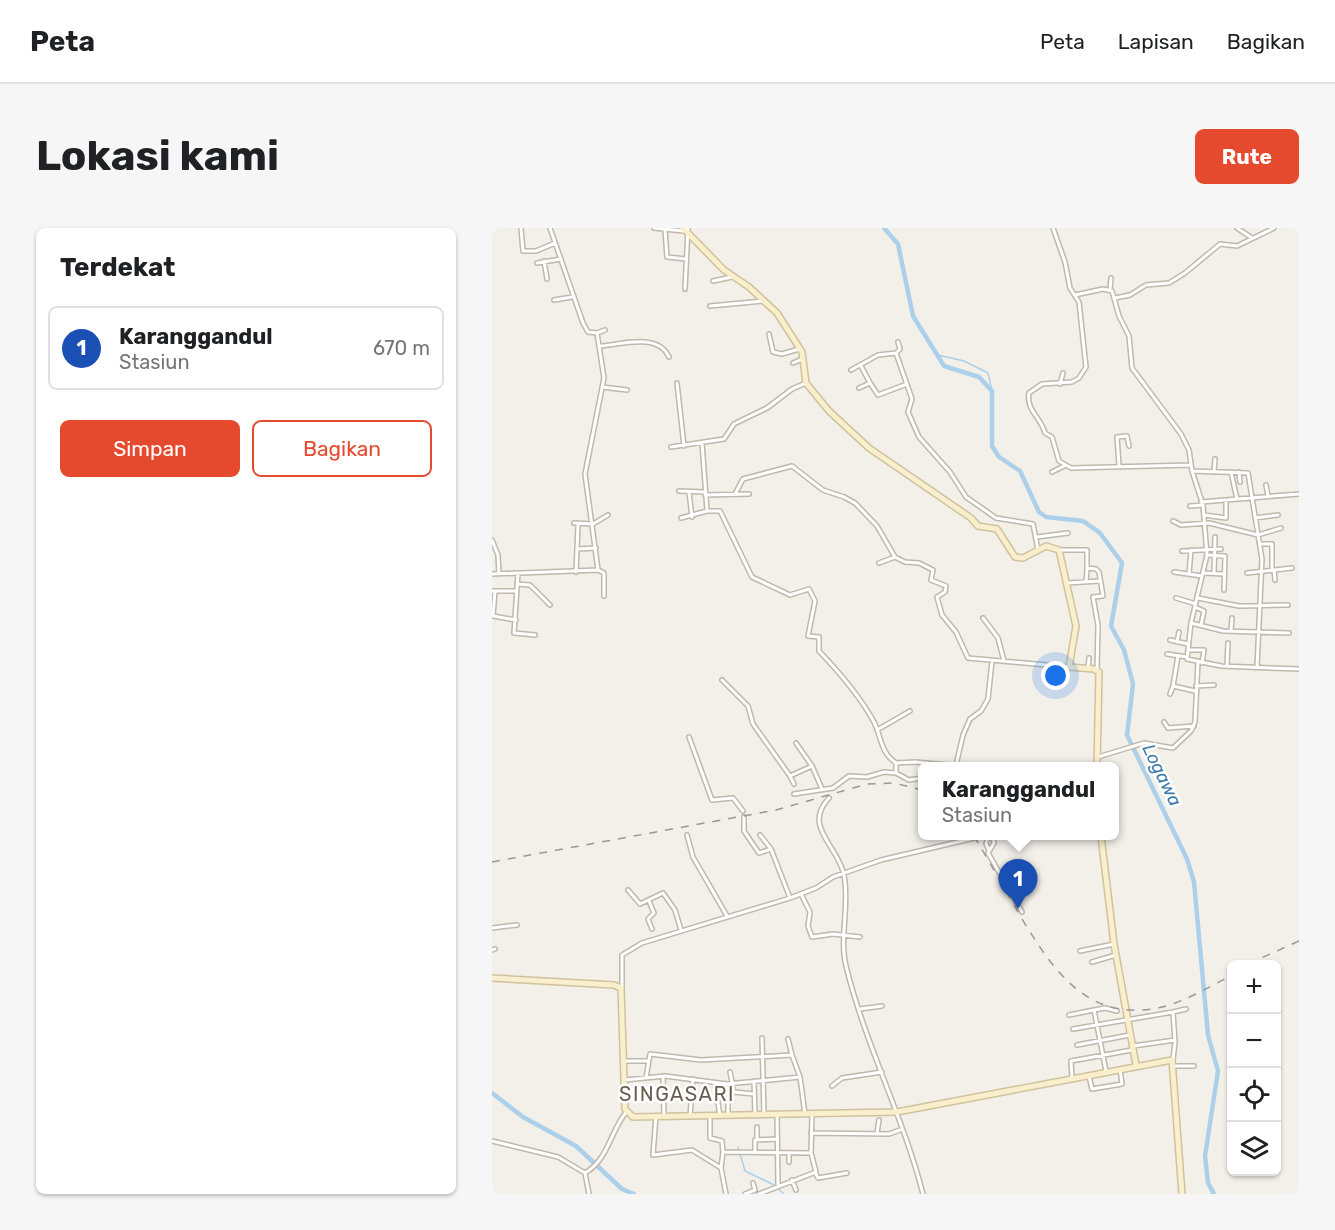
<!DOCTYPE html>
<html lang="id">
<meta charset="utf-8">
<style>
:root{--surface:#fff;--page:#f6f6f6;--text:#202124;--muted:#757577;--line:#e0e0e0;--accent:#e64a2e}
body{margin:0;font-family:Rubik,sans-serif;background:var(--page);color:var(--text)}
.controls{position:absolute;right:18px;bottom:18px;display:grid;overflow:hidden;border-radius:9px;box-shadow:0 2px 4px #0004}
.controls button{width:54px;height:54px;display:grid;place-items:center;padding:0;border:0;border-bottom:2px solid var(--line);background:var(--surface);color:var(--text);font:30px sans-serif}
.you{position:absolute;left:564px;top:448px;width:21px;height:21px;margin:-15px;border:4px solid #fff;border-radius:50%;background:#1a73e8;box-shadow:0 0 0 9px #1a73e833}
.badge{display:grid;place-items:center;width:39px;height:39px;border-radius:50%;background:var(--accent);color:#fff;font-size:20px;font-weight:700}
.pin{position:absolute;translate:-50% -50px;filter:drop-shadow(0 2px 3px #0008)}
.pin::after{content:'';position:absolute;top:32px;width:21px;height:18px;background:inherit;clip-path:polygon(0 0,100% 0,50% 100%)}
.popup{position:absolute;left:426px;top:534px;width:201px;height:78px;box-sizing:border-box;display:grid;place-content:center;border-radius:9px;background:var(--surface);filter:drop-shadow(0 2px 4px #0005);font-size:20px;white-space:nowrap;color:var(--muted)}
.popup b{font-size:22px;color:var(--text)}
.popup::after{content:'';position:absolute;left:50%;top:100%;margin-left:-12px;border:12px solid transparent;border-top-color:var(--surface)}
.list{margin:0;padding:0;list-style:none}
h2{display:flex;justify-content:space-between;align-items:center;height:78px;margin:0;padding:0 24px;font-size:26px}
h2 small{font-size:20px;font-weight:400;color:var(--muted)}
.list li{display:grid;grid-template-columns:39px 1fr auto;gap:18px;align-items:center;box-sizing:border-box;height:84px;margin:0 12px 12px;padding:0 12px;border:2px solid var(--line);border-radius:9px}
.list b{display:block;font-size:22px;white-space:nowrap}
.list p{margin:0;font-size:20px;white-space:nowrap;color:var(--muted)}
.list em{font-size:20px;font-style:normal;color:var(--muted)}
.actions{display:flex;gap:12px;padding:18px 24px}
.actions a{flex:1;padding:14px 0;border:2px solid var(--accent);border-radius:9px;text-align:center;font-size:21px;color:var(--accent)}
.actions .main{background:var(--accent);color:#fff}
.icon{flex:none;width:33px;height:33px;fill:none;stroke:currentColor;stroke-width:2;stroke-linecap:round;stroke-linejoin:round}
.map{position:relative;flex:none;width:807px;height:966px;overflow:hidden;border-radius:9px}
header{display:flex;align-items:center;gap:36px;box-sizing:border-box;height:84px;padding:0 30px;background:var(--surface);border-bottom:2px solid var(--line)}
header strong{font-size:28px}
nav{display:flex;gap:33px;margin-inline-start:auto;font-size:21px}
.intro{display:flex;align-items:center;justify-content:space-between;box-sizing:border-box;height:144px;padding:0 36px}
h1{margin:0;font-size:42px}
.button{padding:15px 27px;border-radius:9px;background:var(--accent);color:#fff;font-size:21px;font-weight:700}
main{display:flex;gap:36px;padding:0 36px}
aside{flex:1;background:var(--surface);border-radius:9px;box-shadow:0 2px 4px #0004}
.map>svg:first-child{display:block}
.lines{fill:none;stroke-linecap:round;stroke-linejoin:round}
.stream{stroke:#acd0ea;stroke-width:1.5}
.river{stroke:#acd0ea;stroke-width:4.5}
.street-casing{stroke:#beb8ad;stroke-width:6}
.secondary-casing{stroke:#cfc29d;stroke-width:8}
.street{stroke:#fff;stroke-width:3}
.secondary{stroke:#faefcd;stroke-width:5}
.rail{stroke:#989898;stroke-width:1.5;stroke-dasharray:8 8;stroke-linecap:butt}
.labels{text-anchor:middle;stroke-width:5;stroke-linejoin:round;paint-order:stroke}
.water-label{font-size:18px;font-style:italic;fill:#3b7aa9;stroke:#fff}
.quarter-label{font-size:20px;letter-spacing:1.5px;fill:#685f51;stroke:#fff}
</style>
<header>
<strong>Peta</strong>
<nav><a>Peta</a><a>Lapisan</a><a>Bagikan</a></nav>
</header>
<div class="intro"><h1>Lokasi kami</h1><a class="button">Rute</a></div>
<main>
<aside>
<h2>Terdekat<small></small></h2>
<ul class="list">
<li><span class="badge" style="background:#1a4fb4">1</span><div><b>Karanggandul</b><p>Stasiun</p></div><em>670 m</em></li>
</ul>
<div class="actions"><a class="main">Simpan</a><a>Bagikan</a></div>
</aside>
<div class="map">
<svg width="807" height="966" viewBox="0 0 807 966">
<rect width="100%" height="100%" fill="#f3f0ea"/>
<g class="lines">
<path class="stream" d="M446,127L472,133L496,145L500,163
M246,919L253,943L282,957L292,966"/>
<path class="river" d="M392,0L406,16L421,88L452,138L487,149L500,163V218L507,229L528,243L547,284L554,289L591,293L608,305L630,335L619,398L632,422L641,456L635,507L695,631L702,654L716,807L726,843L713,928L716,955L722,966
M0,865L31,889L84,918L130,961L142,966"/>
<g class="street-casing">
<path id="street" d="M29,0L31,23H44L63,15
M162,0L192,3
M561,0L573,34L578,60L587,74L594,139L587,150L580,154L550,156L537,165C534,183 549,189 553,205L560,209L567,233L579,240L699,237
M745,0L760,10
M173,2L175,29L194,31
M52,33L55,51
M45,35L69,31
M221,53L240,49
M193,61L196,0
M618,62L619,50
M583,67L611,61L620,63L627,88L637,108L640,140L689,206L697,222L700,243L711,277L715,327L699,395L695,431L729,438L807,441
M623,70L638,67L654,57L677,55L693,45L728,16L745,18L782,0
M62,72L80,69
M218,78L271,73
M105,105L113,102
M277,106L281,124L290,126L307,121
M406,114L408,121L404,125L420,171L416,184L427,209L458,244L474,269L504,290L541,296L546,322
M108,118C129,117 166,104 177,129
M301,135L310,131
M359,142L386,127L404,125
M185,155L192,218
M378,155L386,167L415,156
M568,156L571,145
M110,159L135,162
M367,160L378,155L369,138
M210,215L215,282
M179,219L232,211L242,196L275,180L300,161L314,155
M627,237L625,209L635,208L637,218
M700,243L756,245L770,331L765,439
M560,244L572,238
M722,244L723,231
M739,244L745,271
M747,244L748,254
M774,257L776,268
M187,263L212,264
M197,264L200,289
M243,266L251,251L300,238L331,262L352,269L363,275L385,298L403,329L413,334L427,335L441,342L439,352L454,358L453,364L445,369L450,387L464,404L476,430L577,439
M213,267L257,266
M709,274L807,266
M698,278L711,277
M712,287L734,290V272
M189,290L215,283H228L260,349L298,367L317,361L323,373L316,408L327,409V423C347,444 368,468 382,494C390,510 388,524 404,535V545L392,544L375,549L357,548L341,560L302,566
M763,290L786,287
M681,293L689,297L717,295L766,307L789,300
M82,295L101,296L116,287
M545,309L576,305
M0,312L6,327L7,346
M769,316H780V342
M85,321L104,320
M567,322H595V340L604,341L607,344L611,368L601,369L606,397L605,442
M690,323L729,321
M715,327L733,328L732,362
M387,335L403,329
M106,342L112,345V368
M782,342L783,352
M84,344L86,297
M682,344L710,348
M26,345L22,405L43,407
M711,345L732,346
M722,345L723,309
M755,345L800,340
M0,346L106,342L93,246L112,150L105,105L96,104L91,95L58,0
M697,346L699,322
M594,354L595,341
M575,355L608,353
M25,356L38,357L58,377
M0,363H25
M3,363L1,388L24,392
M684,370L704,376
M706,370L747,378L796,377
M703,379L712,383L709,397
M491,390L506,410L512,433
M699,395L731,403L797,405
M739,403L740,390
M678,412L696,416
M685,414L687,404
M696,422H712L710,435
M675,426L695,429
M686,428L681,458L703,463
M735,438L736,415
M596,440L597,430
M230,452L256,478L261,496L298,548L320,538
M704,458L722,457
M678,466L681,458
M672,494L676,500L702,498
M385,502L418,483
M197,509L220,572L241,570L251,583
M304,515L320,538L330,561
M606,529L652,515L681,520L699,503L703,494L706,434
M404,535L423,534L467,538
M464,537L471,507L478,491L489,483L496,471L500,433
M404,545L417,552L430,550
M298,548L302,556
M337,570C310,599 346,617 352,647C358,677 347,709 354,738C373,816 411,888 431,966
M252,589V603L267,625L279,621
M195,607L201,629L235,688
M268,607L279,621L298,670
M496,608L494,616L497,622
M501,608L502,615L496,625L530,684
M136,662L148,676L171,665L183,682L189,702
M309,666L318,684L316,698L320,709L341,706L368,709
M157,673L162,685L156,691L160,701
M0,700L25,697
M0,722L3,721
M588,723L622,716
M600,734L624,727
M130,760V727L150,715L298,670L324,660L341,649L389,632L491,608
M368,781L390,778
M602,782L613,780L625,783
M681,784L694,781
M577,787L602,782L614,843
M581,801L681,784L683,814L681,832
M270,810L272,886
M296,811L300,827
M585,817L638,807
M641,818L683,812
M133,833H156
M682,838H702
M238,844L242,864L262,866
M171,848L172,888
M597,848L600,861L630,856L628,841
M580,849L579,833L640,822
M154,850L158,826L209,832L300,827L308,849L313,886
M133,852L173,848L235,856L308,849
M262,853L263,887
M223,855L228,888
M340,858L350,850L390,844
M285,886L286,957
M236,887V865L242,864
M164,888L161,927L200,922L229,940
M198,888L201,851
M218,888V910L230,913L231,924L319,925
M265,899V911
M319,905L397,906L408,902
M385,905L387,892
M0,913L66,929L93,945
M231,924L229,940L234,966
M263,924V912L285,911
M297,934V925
M323,944L326,950L355,945
M93,945C117,931 118,903 135,883
M93,945L97,966
M300,952L304,962
M253,966L263,962L261,955
M267,966L324,944L319,925L320,886"/>
</g>
<g class="secondary-casing">
<path id="secondary" d="M191,0L232,42L257,59L285,85L310,124L314,155L337,183L377,220L479,290L486,298L505,301L523,329L531,330L554,318L567,322L584,398L577,439L602,441L607,444L605,538
M609,608L622,716L644,837
M0,750L122,757L129,760L133,881L141,889L405,884L680,832L690,966"/>
</g>
<use href="#street" class="street"/>
<use href="#secondary" class="secondary"/>
<path class="rail" d="M482,608C498,635 514,663 530,691C560,740 593,791 660,781C688,777 715,760 740,747
M0,634L284,582L375,556L402,555L430,562
M756,736L807,713"/>
</g>
<g class="labels">
<g class="water-label">
<text transform="translate(670 547) rotate(64)" y="6">Logawa</text>
</g>
<g class="quarter-label">
<text x="185" y="873">SINGASARI</text>
</g>
</g>
</svg>
<div class="controls">
<button>+</button>
<button>−</button>
<button><svg class="icon" aria-label="locate" viewBox="0 0 24 24"><circle cx="12" cy="12" r="6"/><path d="M12 2v4M12 18v4M2 12h4M18 12h4"/></svg></button>
<button><svg class="icon" aria-label="layers" viewBox="0 0 24 24"><path d="M12 4l9 5-9 5-9-5zM3 14l9 5 9-5"/></svg></button>
</div>
<div class="you"></div>
<div class="pin badge" style="left:526px;top:681px;background:#1a4fb4">1</div>
<div class="popup"><b>Karanggandul</b>Stasiun</div>
</div>
</main>
